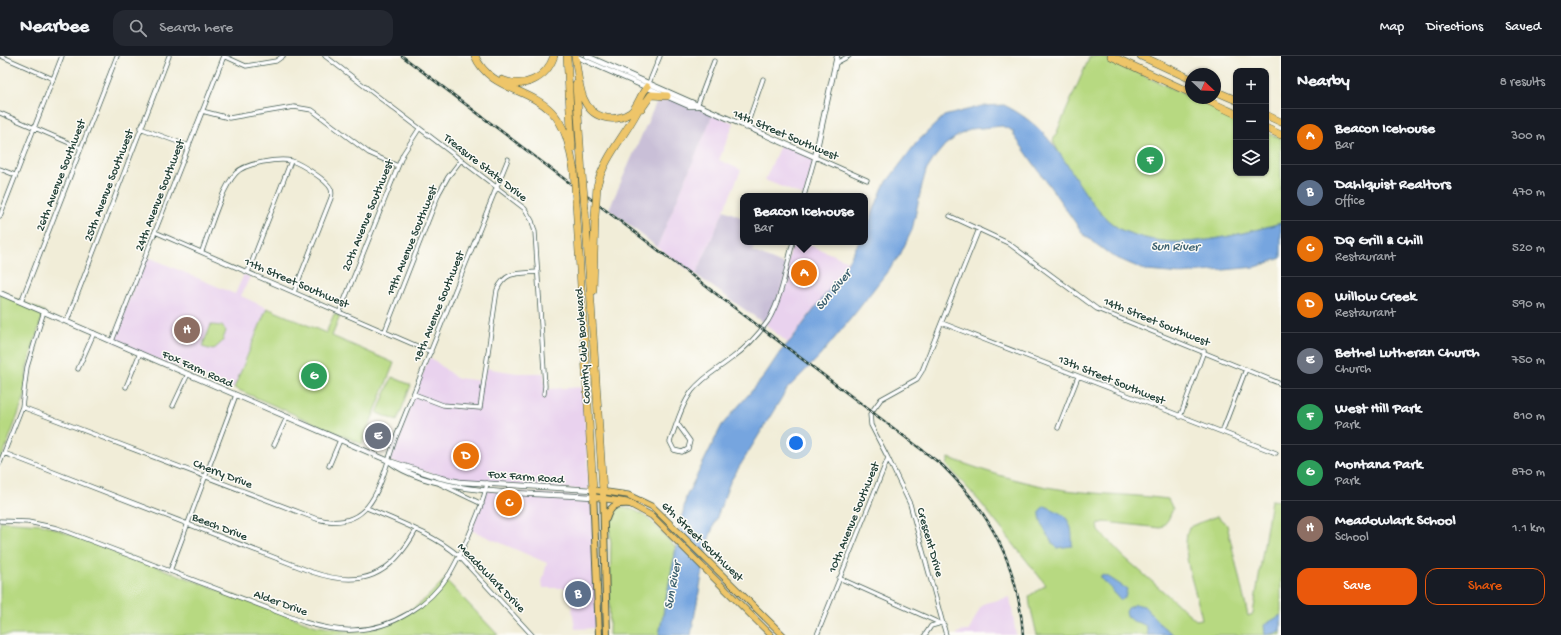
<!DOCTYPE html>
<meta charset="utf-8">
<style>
:root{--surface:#171b24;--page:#242831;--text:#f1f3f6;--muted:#9ea1a6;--line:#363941;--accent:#ea580c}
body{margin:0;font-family:"Gochi Hand",sans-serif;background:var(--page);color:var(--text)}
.controls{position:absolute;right:12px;top:12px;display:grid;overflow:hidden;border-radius:8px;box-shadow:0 1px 3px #0004}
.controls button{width:36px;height:36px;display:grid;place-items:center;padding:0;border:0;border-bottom:1px solid var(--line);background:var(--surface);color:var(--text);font:20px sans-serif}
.compass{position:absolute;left:1185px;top:12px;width:36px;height:36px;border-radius:50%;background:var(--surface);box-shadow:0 1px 3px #0004;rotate:113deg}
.you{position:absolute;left:796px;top:387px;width:14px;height:14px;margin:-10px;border:3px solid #fff;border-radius:50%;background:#1a73e8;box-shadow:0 0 0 6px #1a73e833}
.badge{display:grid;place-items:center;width:26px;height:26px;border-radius:50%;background:var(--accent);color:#fff;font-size:13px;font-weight:700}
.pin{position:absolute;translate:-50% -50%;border:2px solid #fff;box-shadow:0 1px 4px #0006}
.popup{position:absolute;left:740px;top:137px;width:128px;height:52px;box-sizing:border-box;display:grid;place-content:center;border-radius:8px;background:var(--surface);filter:drop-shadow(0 1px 3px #0005);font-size:13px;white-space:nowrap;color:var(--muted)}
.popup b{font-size:15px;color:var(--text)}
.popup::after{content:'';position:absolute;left:50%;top:100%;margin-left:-8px;border:8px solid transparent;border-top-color:var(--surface)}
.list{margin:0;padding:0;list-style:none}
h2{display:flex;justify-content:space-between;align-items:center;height:52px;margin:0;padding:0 16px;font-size:17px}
h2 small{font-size:13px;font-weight:400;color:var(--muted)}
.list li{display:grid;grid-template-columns:26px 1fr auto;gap:12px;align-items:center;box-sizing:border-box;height:56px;padding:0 16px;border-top:1px solid var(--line)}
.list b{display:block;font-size:15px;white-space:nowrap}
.list p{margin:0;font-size:13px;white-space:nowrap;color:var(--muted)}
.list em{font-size:13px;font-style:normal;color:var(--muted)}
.actions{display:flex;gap:8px;padding:12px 16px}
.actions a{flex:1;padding:9px 0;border:1px solid var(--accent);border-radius:12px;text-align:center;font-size:14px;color:var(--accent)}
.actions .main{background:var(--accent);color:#fff}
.icon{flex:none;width:22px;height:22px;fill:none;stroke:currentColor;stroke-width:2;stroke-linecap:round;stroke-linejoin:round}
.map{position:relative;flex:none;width:1281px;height:579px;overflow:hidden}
header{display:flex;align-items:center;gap:24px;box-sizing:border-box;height:56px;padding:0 20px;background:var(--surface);border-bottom:1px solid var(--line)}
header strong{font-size:19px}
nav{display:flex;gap:22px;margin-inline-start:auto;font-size:14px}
.search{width:280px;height:36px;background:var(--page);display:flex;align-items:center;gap:10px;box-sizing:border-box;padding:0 14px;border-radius:12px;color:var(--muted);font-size:15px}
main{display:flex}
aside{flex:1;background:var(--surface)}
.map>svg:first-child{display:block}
.built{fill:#e9d2ee}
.industrial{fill:#c9bfd7}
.green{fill:#b7d981;stroke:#6b8b5a}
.water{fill:#76a5df;stroke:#4a718a}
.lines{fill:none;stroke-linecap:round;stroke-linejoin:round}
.minor-casing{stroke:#3e574d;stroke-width:5}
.tertiary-casing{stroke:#3e574d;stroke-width:6}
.primary-casing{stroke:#3e574d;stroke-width:7}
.trunk-casing{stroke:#3e574d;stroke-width:8}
.motorway-casing{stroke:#3e574d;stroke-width:8}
.minor{stroke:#fff;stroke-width:3.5}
.tertiary{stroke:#fff;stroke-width:4.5}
.primary{stroke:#eec569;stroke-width:5.5}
.trunk{stroke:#eec569;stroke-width:6}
.motorway{stroke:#eec569;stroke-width:7}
.rail-casing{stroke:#1f3d34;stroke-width:2.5}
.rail{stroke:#fdfcf7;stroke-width:1;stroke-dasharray:3;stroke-linecap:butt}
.motorway-bridge-casing{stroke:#3e574d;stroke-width:8;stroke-linecap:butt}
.motorway-bridge{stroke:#eec569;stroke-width:7}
.labels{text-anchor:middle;stroke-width:3;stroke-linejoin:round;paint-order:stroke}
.street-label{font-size:12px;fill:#1f3d34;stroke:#fdfcf7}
.water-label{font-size:13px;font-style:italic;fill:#3d6170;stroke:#fdfcf7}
</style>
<header>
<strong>Nearbee</strong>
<div class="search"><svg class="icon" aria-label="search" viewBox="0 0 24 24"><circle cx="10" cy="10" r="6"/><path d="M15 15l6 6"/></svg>Search here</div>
<nav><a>Map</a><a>Directions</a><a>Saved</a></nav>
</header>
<main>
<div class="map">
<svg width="1281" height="579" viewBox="0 0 1281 579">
<rect width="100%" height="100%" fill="#fdfcf7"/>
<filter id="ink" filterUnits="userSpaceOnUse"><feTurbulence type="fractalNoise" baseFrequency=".025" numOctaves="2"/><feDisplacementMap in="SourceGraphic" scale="8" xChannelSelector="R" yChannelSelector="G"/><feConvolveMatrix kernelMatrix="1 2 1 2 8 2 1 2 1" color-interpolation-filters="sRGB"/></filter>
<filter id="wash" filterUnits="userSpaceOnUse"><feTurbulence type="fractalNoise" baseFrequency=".012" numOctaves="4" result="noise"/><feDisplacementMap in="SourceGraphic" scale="16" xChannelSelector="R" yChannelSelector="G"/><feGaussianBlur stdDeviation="0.9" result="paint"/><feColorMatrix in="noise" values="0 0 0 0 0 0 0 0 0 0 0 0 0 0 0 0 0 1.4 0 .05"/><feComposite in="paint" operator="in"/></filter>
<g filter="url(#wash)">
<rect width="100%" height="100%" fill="#f1edd8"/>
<path class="built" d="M713,58L734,67L719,104L741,114L696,219L657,191Z
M781,87L815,101L804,140L765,124Z
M793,186H802L848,205L842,216L788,287L765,268L776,248Z
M146,200L235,238L244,218L250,221L241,240L267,252L234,332L140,297L112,285Z
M429,301L434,304L456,322L483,325L485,312L517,317H544L545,330L548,333L583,331L589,434L460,426L389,405Z
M486,434L594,441L599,572L575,573L569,532H543L542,526L547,507L471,474Z
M1010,541L1016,579H956L962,575H969L981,550L985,547Z"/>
<path class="industrial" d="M660,38L713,58L657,191L609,153Z
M724,154L743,162V186H756L752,195L787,210L776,248L765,268L696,219Z"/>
<path class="green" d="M1090,0H1102L1236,62V117H1266V76L1281,83V167C1233,180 1180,196 1132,178C1127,176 1122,175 1118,172C1090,153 1068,114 1053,85Z
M0,237L44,255L27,311L25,340L0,407Z
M267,252L326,277L334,258L340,260L332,280L394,307L362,388L234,332Z
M211,269L222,270L226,275L222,286L213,294L202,291Z
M392,321L411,329L397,365L377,357Z
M949,402C992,418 1036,432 1083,436C1111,439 1140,439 1168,443L1173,453L1168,464L1161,472L1105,466L1098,468L1099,475L1124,501L1196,564L1202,563C1197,536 1179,496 1189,471L1217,460L1227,469L1248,560L1253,558L1271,444L1281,445V579H1037L1030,549L1029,540L1046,529L980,446L947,409Z
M618,451C643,450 661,476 676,492L659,579H609L611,487L608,463L612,453Z
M0,465L42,468L316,570C329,571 344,576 356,574C396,571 419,551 445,523L498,579H0Z"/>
<path class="water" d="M1004,49C1041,67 1057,92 1078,126C1089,143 1101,161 1118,172C1122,175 1127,176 1132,178C1180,196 1233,180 1281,167V202L1256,211L1181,218L1147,215L1112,200L1084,179L1013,78V75L1002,70L971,73L959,79L945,89L935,101L926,115L922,129L912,174L900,199L857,255L819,301L787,333L730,426L709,482L691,579H659L686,441L722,369L762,323L780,296L792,283L842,216L859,186H865V176L883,131L917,86L944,60L982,50Z
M1045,450C1068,459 1073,465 1072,490L1057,492C1049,484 1038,465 1040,454Z
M1101,519L1107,520L1127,533L1125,542L1121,544L1101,522Z
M1135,548L1144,550L1162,570L1174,579H1148L1146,570C1137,564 1129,568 1126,556L1128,552Z
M1281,559V576L1265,579L1264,569Z"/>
</g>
<g filter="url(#ink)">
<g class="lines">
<g class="minor-casing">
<path id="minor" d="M1,0L53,23
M224,0L246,10L276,5L283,0
M325,0L525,153L532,165L535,176L545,330L544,338
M836,7L849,0
M649,27L660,0
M697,50L714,5
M202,55L229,62L294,51L312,54L369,97L398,110
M0,57L81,92
M140,72L189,90
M746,72L763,23
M0,113L15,119
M804,140L815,101L867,124
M0,160L62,0
M950,160L1008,187L1097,253L1281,328
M155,176L431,296
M202,195C210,174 221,133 236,117C245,107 279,102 292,105C301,108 327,124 331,133C332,136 332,139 331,142L294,236
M248,216L291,105
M21,246L117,0
M340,255L403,98L419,73
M67,265L169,0
M942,267L1276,397
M385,275L439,137L448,121L461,104
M112,285L224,0
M78,313L94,277
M126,331L140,297
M414,338L443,349L480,352L497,234C506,214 518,218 538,216
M173,350L188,318
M22,351L317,463C375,478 381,422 396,381L508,103
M1180,361L1204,295
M677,367L690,385L688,393L682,396L674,394L670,386L671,383C677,366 682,349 692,335C703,321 718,313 732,302C746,292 758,279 768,265C782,242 786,212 793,186
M1058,372L1078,321
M1222,376L1246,313
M274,389L287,361
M4,397L312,516C362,533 391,520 416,474
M888,402L910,448L946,579
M0,407L22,351L27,311L44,255
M329,410L340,384
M440,428L482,448
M367,452C399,466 433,478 459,500L532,579
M0,465L28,466L57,472L304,566C320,571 337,575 354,574C392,573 430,549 450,517C457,505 463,492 469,479C476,462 484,446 487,427
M170,515L236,339
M839,522L944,569
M817,579L888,402L871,369L870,358L881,343L917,323L922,315L979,173
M925,579L931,570L938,568"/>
</g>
<g class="tertiary-casing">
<path id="tertiary" d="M575,0L689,50H697
M587,0L815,101L837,0
M0,237L389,405L441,422L460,426L593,434
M390,406C435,440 538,437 594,441"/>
</g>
<g class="primary-casing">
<path id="primary" d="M593,434L628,439L653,451L783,579
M594,441L626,446L652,460L771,579"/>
</g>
<g class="trunk-casing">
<path id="trunk" d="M593,434L599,579
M603,435L607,579
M606,463C611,448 617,447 632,448"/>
</g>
<g class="motorway-casing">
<path id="motorway" d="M475,0C489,33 528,32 551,55C567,71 570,94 574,115
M567,0L572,92
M575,0C579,21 578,54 603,61C612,64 622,62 630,57C638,51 640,39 647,31
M1111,0L1191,37
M1141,0L1191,23
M502,24C524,33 546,23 554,0
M576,28L582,118
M1215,35L1236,44
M1202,42L1236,58
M642,52L651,39L667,40
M1266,59L1281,66
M1266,72L1281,79
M597,130C605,98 629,76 642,46
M576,146L593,434
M585,153L603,435
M593,235L595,161"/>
</g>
<use href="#minor" class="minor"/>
<use href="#tertiary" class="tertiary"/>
<use href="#primary" class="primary"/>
<use href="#trunk" class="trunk"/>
<use href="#motorway" class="motorway"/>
<g class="rail-casing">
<path id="rail" d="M402,0L942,409C990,456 1019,510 1023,579"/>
</g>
<use href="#rail" class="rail"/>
<g class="motorway-bridge-casing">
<path id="motorway-bridge" d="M574,115L576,146
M582,118L585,153
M595,161L597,130"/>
</g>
<use href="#motorway-bridge" class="motorway-bridge"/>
</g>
</g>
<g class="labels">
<g class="street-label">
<text transform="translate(786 78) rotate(23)" y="4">14th Street Southwest</text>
<text transform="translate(486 111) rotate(38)" y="4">Treasure State Drive</text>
<text transform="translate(60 119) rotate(-69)" y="4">26th Avenue Southwest</text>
<text transform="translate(108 129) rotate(-69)" y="4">25th Avenue Southwest</text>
<text transform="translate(159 139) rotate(-69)" y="4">24th Avenue Southwest</text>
<text transform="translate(367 159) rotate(-68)" y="4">20th Avenue Southwest</text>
<text transform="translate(411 184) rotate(-68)" y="4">19th Avenue Southwest</text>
<text transform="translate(297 226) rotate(23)" y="4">11th Street Southwest</text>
<text transform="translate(438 250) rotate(-68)" y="4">18th Avenue Southwest</text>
<text transform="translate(1157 265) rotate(22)" y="4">14th Street Southwest</text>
<text transform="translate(582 290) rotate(-94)" y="4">Country Club Boulevard</text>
<text transform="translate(198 312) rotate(24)" y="4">Fox Farm Road</text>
<text transform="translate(1112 323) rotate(22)" y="4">13th Street Southwest</text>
<text transform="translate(223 417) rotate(21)" y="4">Cherry Drive</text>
<text transform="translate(526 420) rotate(4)" y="4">Fox Farm Road</text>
<text transform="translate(853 461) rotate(-68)" y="4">10th Avenue Southwest</text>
<text transform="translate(220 470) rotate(21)" y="4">Beech Drive</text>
<text transform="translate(703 485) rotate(44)" y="4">6th Street Southwest</text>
<text transform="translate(931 486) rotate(74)" y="4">Crescent Drive</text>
<text transform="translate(492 521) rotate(46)" y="4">Meadowlark Drive</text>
<text transform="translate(281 546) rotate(20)" y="4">Alder Drive</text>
</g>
<g class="water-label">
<text transform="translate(1175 189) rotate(1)" y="5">Sun River</text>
<text transform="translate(832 233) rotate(-50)" y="5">Sun River</text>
<text transform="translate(671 529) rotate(-79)" y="5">Sun River</text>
</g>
</g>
</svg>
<div class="controls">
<button>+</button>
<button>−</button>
<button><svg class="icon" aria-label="layers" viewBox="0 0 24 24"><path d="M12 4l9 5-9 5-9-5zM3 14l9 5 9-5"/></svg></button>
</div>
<svg class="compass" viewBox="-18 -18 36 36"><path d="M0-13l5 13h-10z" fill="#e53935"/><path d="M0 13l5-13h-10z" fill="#9ea1a6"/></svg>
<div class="you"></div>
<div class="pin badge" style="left:804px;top:217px;background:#e8710a">A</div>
<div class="popup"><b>Beacon Icehouse</b>Bar</div>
<div class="pin badge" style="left:578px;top:538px;background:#5c6f8a">B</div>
<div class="pin badge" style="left:509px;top:447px;background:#e8710a">C</div>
<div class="pin badge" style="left:466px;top:400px;background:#e8710a">D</div>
<div class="pin badge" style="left:378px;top:380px;background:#6b7280">E</div>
<div class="pin badge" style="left:1150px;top:104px;background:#2e9e5b">F</div>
<div class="pin badge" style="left:314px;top:320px;background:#2e9e5b">G</div>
<div class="pin badge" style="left:187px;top:274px;background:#8d6e63">H</div>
</div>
<aside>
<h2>Nearby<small>8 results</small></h2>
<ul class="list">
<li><span class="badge" style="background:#e8710a">A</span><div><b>Beacon Icehouse</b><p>Bar</p></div><em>300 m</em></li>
<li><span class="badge" style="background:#5c6f8a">B</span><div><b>Dahlquist Realtors</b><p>Office</p></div><em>470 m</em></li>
<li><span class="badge" style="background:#e8710a">C</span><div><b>DQ Grill &amp; Chill</b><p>Restaurant</p></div><em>520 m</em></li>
<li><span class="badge" style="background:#e8710a">D</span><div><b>Willow Creek</b><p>Restaurant</p></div><em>590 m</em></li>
<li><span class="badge" style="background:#6b7280">E</span><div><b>Bethel Lutheran Church</b><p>Church</p></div><em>750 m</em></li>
<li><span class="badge" style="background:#2e9e5b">F</span><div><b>West Hill Park</b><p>Park</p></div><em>810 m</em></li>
<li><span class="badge" style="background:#2e9e5b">G</span><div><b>Montana Park</b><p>Park</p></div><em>870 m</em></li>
<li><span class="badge" style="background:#8d6e63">H</span><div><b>Meadowlark School</b><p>School</p></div><em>1.1 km</em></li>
</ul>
<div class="actions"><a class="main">Save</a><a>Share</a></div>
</aside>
</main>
